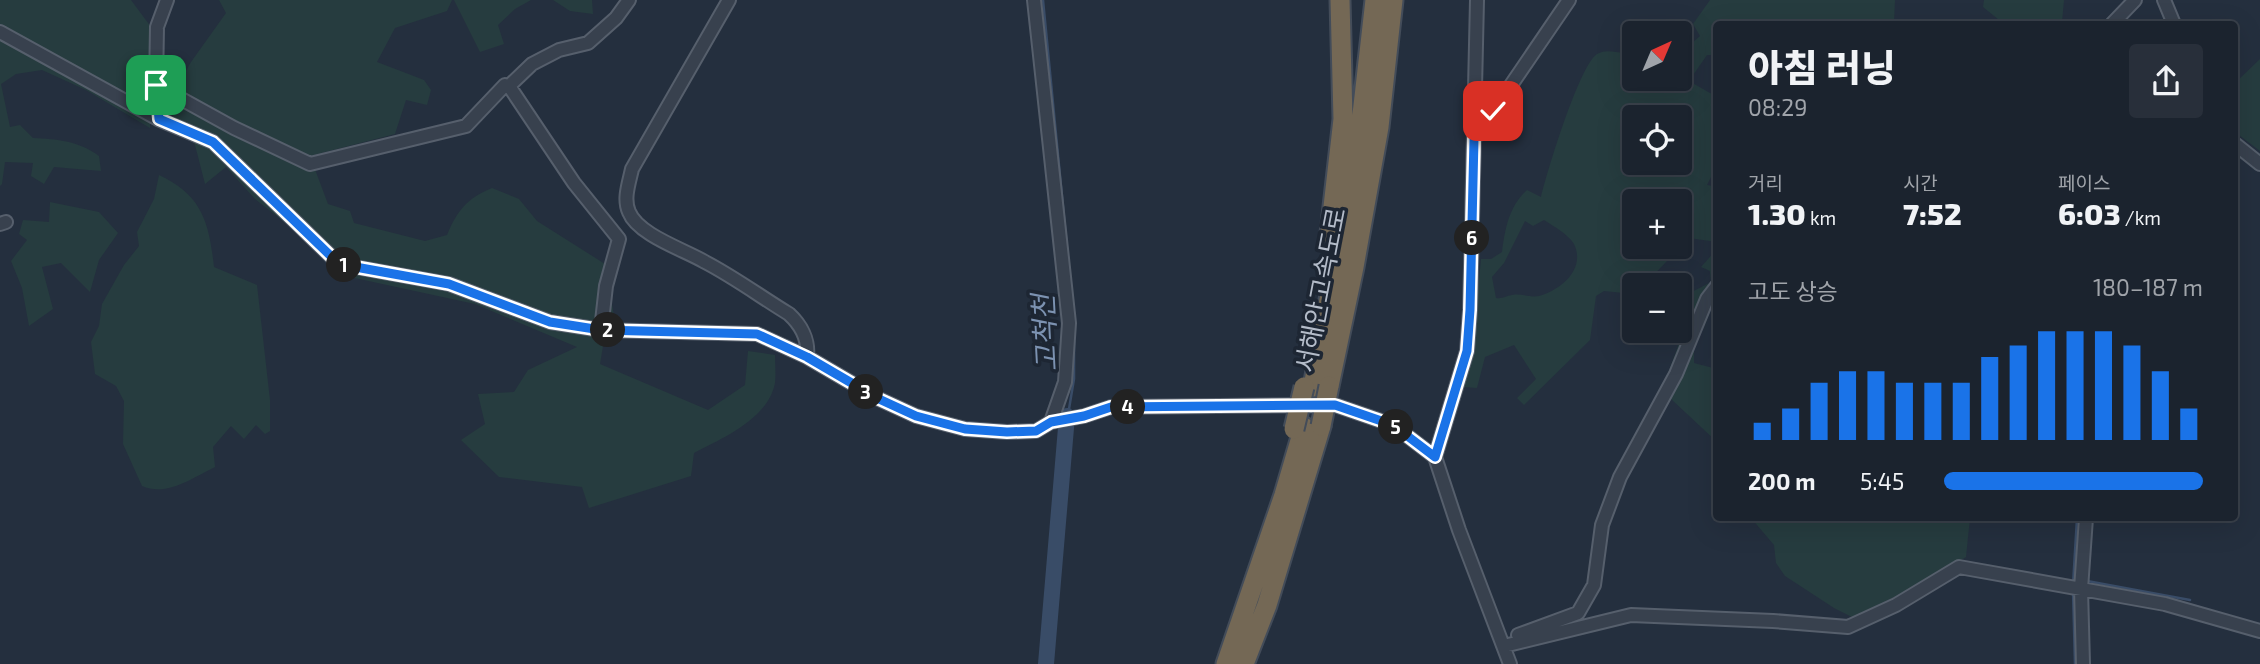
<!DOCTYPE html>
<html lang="ko">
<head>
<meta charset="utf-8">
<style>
	body { margin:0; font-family:"Exo 2","Noto Sans KR",sans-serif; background:#282f3a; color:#f1f3f6; height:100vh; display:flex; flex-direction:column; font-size:26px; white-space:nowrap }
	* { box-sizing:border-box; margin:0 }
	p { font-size:23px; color:#a0a4aa }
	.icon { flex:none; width:38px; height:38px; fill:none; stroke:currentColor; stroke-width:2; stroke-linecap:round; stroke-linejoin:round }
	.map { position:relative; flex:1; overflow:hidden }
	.details { position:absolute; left:1713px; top:21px; width:525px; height:500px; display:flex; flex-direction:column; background:#1b232e; border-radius:7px; box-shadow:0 7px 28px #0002,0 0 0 2px #39404a }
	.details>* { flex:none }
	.needle { width:46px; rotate:44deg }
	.fabs { position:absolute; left:1622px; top:21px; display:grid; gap:14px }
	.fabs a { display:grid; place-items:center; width:70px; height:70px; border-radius:7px; background:#1b232e; box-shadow:0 7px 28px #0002,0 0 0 2px #39404a; font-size:35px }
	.pin { position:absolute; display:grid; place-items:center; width:60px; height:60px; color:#fff; margin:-30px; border-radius:14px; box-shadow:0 4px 10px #0006 }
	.km { position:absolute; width:35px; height:35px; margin:-18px; border-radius:50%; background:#222; color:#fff; font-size:19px; line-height:35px; text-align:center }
	.round { display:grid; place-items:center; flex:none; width:74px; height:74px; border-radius:7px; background:#282f3a }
	.head { display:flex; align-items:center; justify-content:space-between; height:119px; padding:0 35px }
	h1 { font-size:38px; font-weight:800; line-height:52px }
	.figures { display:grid; grid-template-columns:repeat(3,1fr); gap:10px; height:119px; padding:7px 35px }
	.figures div { display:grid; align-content:center }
	.figures b { font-size:30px; font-weight:800 }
	.figures small { font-size:19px; font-weight:400 }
	.figures p { font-size:19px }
	.chart { height:196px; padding:14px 35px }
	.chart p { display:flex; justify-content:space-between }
	.chart svg { width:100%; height:126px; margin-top:7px; stroke:#1a73e8; stroke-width:6 }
	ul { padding:0 35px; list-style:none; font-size:23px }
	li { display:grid; grid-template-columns:112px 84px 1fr; align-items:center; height:52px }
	li i { height:18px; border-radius:9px; background:#1a73e8 }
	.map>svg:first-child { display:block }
	.green { fill:#263c3f; fill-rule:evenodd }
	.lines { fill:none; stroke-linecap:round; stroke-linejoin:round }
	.stream { stroke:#394c67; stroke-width:2.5 }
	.river { stroke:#394c67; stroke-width:16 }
	.minor-casing { stroke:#565f6c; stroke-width:16 }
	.highway-casing { stroke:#434c59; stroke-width:23 }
	.minor { stroke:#38414e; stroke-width:12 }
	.highway { stroke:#746855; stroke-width:19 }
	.highway-bridge-casing { stroke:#434c59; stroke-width:23; stroke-linecap:butt }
	.highway-bridge { stroke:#746855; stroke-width:19 }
	.route-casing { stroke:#fff; stroke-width:14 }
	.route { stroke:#1a73e8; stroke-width:9 }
	.labels { text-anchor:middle; stroke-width:7; stroke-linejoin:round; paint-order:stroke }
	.street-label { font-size:26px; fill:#b4bcc9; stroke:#1d2633 }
	.water-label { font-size:28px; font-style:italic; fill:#7c92b1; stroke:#1d2633 }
</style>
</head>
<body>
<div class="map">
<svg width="2260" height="664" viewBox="0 0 2260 664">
	<rect width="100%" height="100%" fill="#242f3e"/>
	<!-- green -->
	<path class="green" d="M 0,0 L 131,0 L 151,27 L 150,128 L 86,90 L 42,70 L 16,74 L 1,84 L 10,127 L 20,125 L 33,138 C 57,139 79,141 99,156 L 101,171 L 54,167 L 44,184 L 31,176 L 33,163 L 5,162 L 2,184 L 0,186 Z
		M 219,0 L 452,0 L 447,11 L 395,28 L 377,62 L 424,80 L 431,90 L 427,105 L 406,100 L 395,134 L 310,156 L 328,204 L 350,211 L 354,223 L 425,241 L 447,235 C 457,211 467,198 492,188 L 519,199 L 537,221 L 605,264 L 614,316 L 604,340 L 600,364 L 708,410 L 745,385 L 748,351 L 775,355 C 775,364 776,374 775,383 C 768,419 723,438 694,453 L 691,476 L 589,508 L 582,487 L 499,477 L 461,440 L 485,424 L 478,394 L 514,392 L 528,370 L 577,347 L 475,304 L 350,277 L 348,272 L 255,199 L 226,167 L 205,184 L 195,145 L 166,106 L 191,62 L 226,13 Z
		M 454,0 L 531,0 L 515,9 L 498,25 L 504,44 L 480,52 Z
		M 553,0 L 592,0 L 593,14 L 570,11 Z
		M 1710,0 L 1895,0 L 1894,22 L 1894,24 L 1825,24 L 1822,21 L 1816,24 L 1717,24 L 1717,55 L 1707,55 L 1689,81 L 1717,97 L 1717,165 L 1707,185 L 1717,187 L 1717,242 L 1689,238 L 1644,285 L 1634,285 L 1634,294 L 1604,291 L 1596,296 L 1590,340 L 1524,405 L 1517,398 L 1536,379 L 1514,345 L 1485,357 L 1477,388 L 1464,387 L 1471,360 L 1481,259 L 1491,259 L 1502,252 C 1505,229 1509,206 1527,190 L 1541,197 C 1547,172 1579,66 1597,54 C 1606,49 1614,52 1624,53 L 1632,72 L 1632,83 L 1640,79 L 1680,79 L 1680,51 L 1683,51 L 1700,36 L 1693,24 ZM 1634,117 L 1680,117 L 1680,163 L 1634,163 ZM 1634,201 L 1680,201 L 1680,247 L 1634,247 ZM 1544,220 C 1553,226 1568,234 1574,244 C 1586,269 1561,290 1539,296 C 1531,298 1521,293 1512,295 C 1505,296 1503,299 1496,298 L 1492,277 L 1504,263 L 1525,221 L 1533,226 Z
		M 1984,0 L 2064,0 L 2062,23 L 2061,24 L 2004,24 L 1983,7 Z
		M 2260,59 L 2260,151 L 2235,132 L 2235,83 Z
		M 159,175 C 202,195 209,222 214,267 L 257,285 L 270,400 L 270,431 L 265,434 L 256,425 L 244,439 L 231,426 L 213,447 L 215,467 C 192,478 167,497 142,486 L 123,444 L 124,401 L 116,386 L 95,374 L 91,342 L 99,326 L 102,304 L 124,265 L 139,246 L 137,232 L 154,199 Z
		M 50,202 L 99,212 L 118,233 L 99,260 L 90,292 L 61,263 L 42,267 L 53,309 L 29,326 L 22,288 L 11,261 L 27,240 L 19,234 L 23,220 L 49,222 Z
		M 1717,249 L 1717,272 L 1711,282 L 1708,305 L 1694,351 L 1694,363 L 1713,368 L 1711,359 L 1717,344 L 1717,442 L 1670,398 L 1661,393 L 1678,346 L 1686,295 L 1711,282 L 1710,271 L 1701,267 Z
		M 1751,518 L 1970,518 L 1966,557 L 1916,587 L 1852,617 L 1834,608 L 1785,576 L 1776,563 L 1774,545 Z"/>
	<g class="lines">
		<!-- stream -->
		<path class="stream" d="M 1043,0 L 1068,258
			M 1068,415 L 1074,379 L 1074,341
			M 2087,581 L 2190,600
			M 2073,585 L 2077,518
			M 2073,591 L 2075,664"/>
		<!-- river -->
		<path class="river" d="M 1046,664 L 1067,416"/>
		<!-- minor casing -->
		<g class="minor-casing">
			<path id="minor" d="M 729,0 L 632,169 C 629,183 623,199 629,212 C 638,235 685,250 705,262 C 734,277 761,297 789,314 C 801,325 809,340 807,357
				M 1034,0 L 1069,323 L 1065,382 L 1051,422
				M 1477,0 L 1470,310 L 1467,351 L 1435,457 L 1459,530 L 1510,664
				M 2164,0 L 2174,24
				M 2112,24 L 2135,0
				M 0,32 L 158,119 L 213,142 L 339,264 L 449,284 L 550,322 L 601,330 L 757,334 L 807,357 L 879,399 L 916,416 L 965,429 L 1007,432 L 1036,431 L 1051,422 L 1084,416 L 1111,407 L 1335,405 L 1393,425 L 1435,457
				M 156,85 L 234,128 L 310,164 L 466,126 L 505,85
				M 158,119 L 156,85 L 157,27 L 167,0
				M 1475,138 L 1569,0
				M 2235,144 L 2260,164
				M 0,224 L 6,222
				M 601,330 L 606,286 L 619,239 L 574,183 L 509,86 L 532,64 L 559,50 L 588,43 L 616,18 L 629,0
				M 1518,635 L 1578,613 L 1594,585 L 1602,525 L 1620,477 L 1676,374 L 1707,299 L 1717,286
				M 1504,646 L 1631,615 L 1773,621 L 1848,627 L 1896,605 L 1959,567 L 2165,604 L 2260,631
				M 2083,664 L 2081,589 L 2086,518"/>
		</g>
		<!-- highway casing -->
		<g class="highway-casing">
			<path id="highway" d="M 1330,233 L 1343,119 L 1340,0
				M 1329,386 L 1354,267 L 1379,127 L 1393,0
				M 1313,387 L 1360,132 L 1375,0
				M 1226,664 L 1284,495 L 1304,427
				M 1244,664 L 1267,605 L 1321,426"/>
		</g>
		<!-- minor -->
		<use href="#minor" class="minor"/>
		<!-- highway -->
		<use href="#highway" class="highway"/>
		<!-- highway-bridge casing -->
		<g class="highway-bridge-casing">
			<path id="highway-bridge" d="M 1321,426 L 1329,386
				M 1294,429 L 1304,387"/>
		</g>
		<!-- highway-bridge -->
		<use href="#highway-bridge" class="highway-bridge"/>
	</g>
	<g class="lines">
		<!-- route casing -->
		<g class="route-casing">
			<path id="route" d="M 156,85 L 159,119 L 213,142 L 339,264 L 449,284 L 550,322 L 601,330 L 757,334 L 807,357 L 879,399 L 916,416 L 965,429 L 1007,432 L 1036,431 L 1051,422 L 1084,416 L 1111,407 L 1335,405 L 1393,425 L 1435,457 L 1467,351 L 1470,310 L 1474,139 L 1493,111"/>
		</g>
		<!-- route -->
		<use href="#route" class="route"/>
	</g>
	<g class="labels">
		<!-- street labels -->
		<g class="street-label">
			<text transform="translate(1321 290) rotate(-79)" y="9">서해안고속도로</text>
		</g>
		<!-- water labels -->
		<g class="water-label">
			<text transform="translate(1045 333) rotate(-93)" y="10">고척천</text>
		</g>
	</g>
</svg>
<div class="fabs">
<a><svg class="needle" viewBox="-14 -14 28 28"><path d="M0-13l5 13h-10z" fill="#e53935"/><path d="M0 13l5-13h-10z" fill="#a0a4aa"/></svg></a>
<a><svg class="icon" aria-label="locate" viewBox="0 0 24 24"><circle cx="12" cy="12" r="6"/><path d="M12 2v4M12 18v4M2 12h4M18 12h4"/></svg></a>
<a>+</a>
<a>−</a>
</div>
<div class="pin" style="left:156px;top:85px;background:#1e9e55"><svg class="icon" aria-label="arrive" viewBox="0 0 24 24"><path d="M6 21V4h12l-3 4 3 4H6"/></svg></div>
<div class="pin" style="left:1493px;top:111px;background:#d93025"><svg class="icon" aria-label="check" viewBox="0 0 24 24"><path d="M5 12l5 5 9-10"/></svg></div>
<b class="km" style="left:344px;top:265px">1</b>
<b class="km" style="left:608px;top:330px">2</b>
<b class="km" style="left:866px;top:392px">3</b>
<b class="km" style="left:1128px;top:407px">4</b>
<b class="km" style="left:1396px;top:427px">5</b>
<b class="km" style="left:1472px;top:238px">6</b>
<section class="details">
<div class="head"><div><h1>아침 러닝</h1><p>08:29</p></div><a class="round"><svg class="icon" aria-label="share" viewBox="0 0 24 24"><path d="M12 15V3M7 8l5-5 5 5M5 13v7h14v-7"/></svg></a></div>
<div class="figures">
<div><p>거리</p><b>1.30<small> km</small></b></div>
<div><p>시간</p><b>7:52</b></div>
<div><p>페이스</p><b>6:03<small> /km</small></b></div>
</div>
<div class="chart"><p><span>고도 상승</span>180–187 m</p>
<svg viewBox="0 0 160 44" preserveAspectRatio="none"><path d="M5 44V38M15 44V33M25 44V24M35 44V20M45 44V20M55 44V24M65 44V24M75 44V24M85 44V15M95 44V11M105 44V6M115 44V6M125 44V6M135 44V11M145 44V20M155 44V33"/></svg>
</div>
<ul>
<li><b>200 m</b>5:45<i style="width:100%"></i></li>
</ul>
</section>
</div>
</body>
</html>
